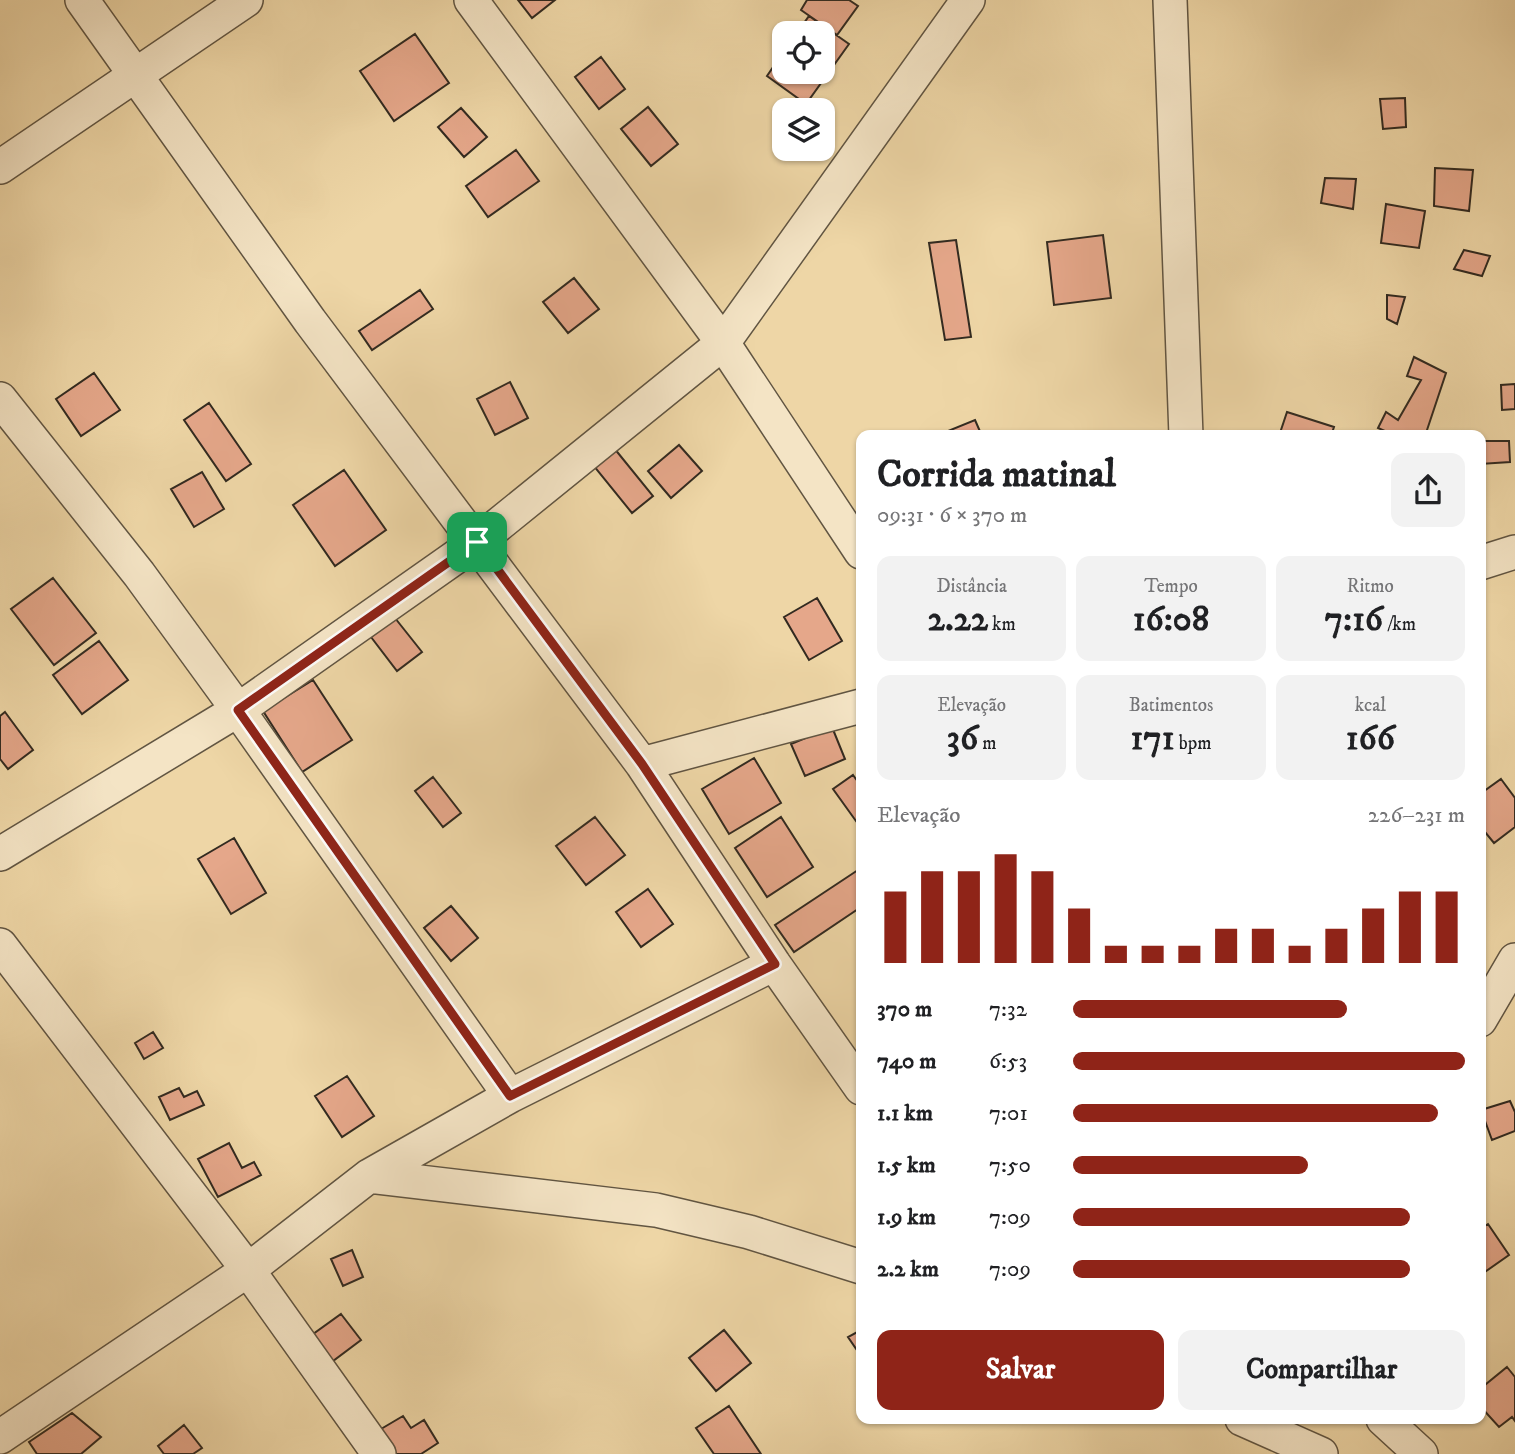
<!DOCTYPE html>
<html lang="pt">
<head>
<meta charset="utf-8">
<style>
	body { margin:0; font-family:"IM FELL DW Pica",serif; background:#f2f2f2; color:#202124; height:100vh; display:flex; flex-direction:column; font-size:26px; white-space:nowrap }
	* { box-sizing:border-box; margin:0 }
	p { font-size:23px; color:#757577 }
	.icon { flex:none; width:38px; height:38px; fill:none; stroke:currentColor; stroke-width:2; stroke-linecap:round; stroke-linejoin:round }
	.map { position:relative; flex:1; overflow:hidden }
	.drawer { position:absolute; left:856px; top:430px; width:630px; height:994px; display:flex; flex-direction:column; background:#fff; border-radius:14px; box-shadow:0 2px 5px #0004 }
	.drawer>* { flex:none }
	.tools { position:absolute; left:772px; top:21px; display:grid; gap:14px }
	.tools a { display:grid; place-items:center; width:63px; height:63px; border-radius:14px; background:#fff; box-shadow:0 2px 5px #0004; font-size:35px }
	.pin { position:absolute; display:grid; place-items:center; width:60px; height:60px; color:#fff; margin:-30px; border-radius:14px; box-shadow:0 4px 10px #0006 }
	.round { display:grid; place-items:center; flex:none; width:74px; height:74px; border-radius:14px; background:#f2f2f2 }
	.summary { display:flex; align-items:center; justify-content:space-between; height:119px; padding:0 21px }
	h1 { font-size:38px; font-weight:700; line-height:52px }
	.metrics { display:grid; grid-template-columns:repeat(3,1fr); gap:10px; height:119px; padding:7px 21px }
	.metrics div { display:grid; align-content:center; border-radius:14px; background:#f2f2f2; text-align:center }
	.metrics b { font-size:35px; font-weight:700 }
	.metrics small { font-size:19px; font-weight:400 }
	.metrics p { font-size:19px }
	.chart { height:196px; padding:14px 21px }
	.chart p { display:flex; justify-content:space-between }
	.chart svg { width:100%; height:126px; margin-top:7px; stroke:#8f2418; stroke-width:6 }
	.action { display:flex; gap:14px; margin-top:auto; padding:14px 21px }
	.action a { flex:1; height:80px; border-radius:14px; background:#8f2418; color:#fff; font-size:28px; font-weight:700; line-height:80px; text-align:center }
	.action a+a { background:#f2f2f2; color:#202124 }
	ul { padding:0 21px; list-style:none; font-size:23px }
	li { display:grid; grid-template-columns:112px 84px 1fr; align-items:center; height:52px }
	li i { height:18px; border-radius:9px; background:#8f2418 }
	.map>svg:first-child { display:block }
	.building { fill:#e5a78a; stroke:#322a20; stroke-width:2 }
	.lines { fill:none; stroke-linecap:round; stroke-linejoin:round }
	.minor-casing { stroke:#615542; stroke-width:36 }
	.minor { stroke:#f4e4c5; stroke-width:33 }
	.route-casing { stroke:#fff; stroke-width:14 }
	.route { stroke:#8f2418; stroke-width:9 }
</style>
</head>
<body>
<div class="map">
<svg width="1515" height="1454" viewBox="0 0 1515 1454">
	<rect width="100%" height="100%" fill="#eed6a6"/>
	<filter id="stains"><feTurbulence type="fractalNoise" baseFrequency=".00286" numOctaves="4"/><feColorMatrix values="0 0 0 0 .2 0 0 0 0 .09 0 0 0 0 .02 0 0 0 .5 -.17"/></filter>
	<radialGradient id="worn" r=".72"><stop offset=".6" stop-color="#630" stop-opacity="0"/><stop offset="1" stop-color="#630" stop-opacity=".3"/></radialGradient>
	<!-- building -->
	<path class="building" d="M 518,0 L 555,0 L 532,18 Z
		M 807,0 L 849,0 L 858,6 L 837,35 L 801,10 Z
		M 809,16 L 849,44 L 806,104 L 767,76 L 784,51 L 784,72 L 822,72 L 822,33 L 797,33 Z
		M 415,34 L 449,83 L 394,121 L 360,71 Z
		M 601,57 L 625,89 L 599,109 L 575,77 Z
		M 1405,98 L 1406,127 L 1383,129 L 1380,99 Z
		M 648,107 L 678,144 L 651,166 L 621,129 Z
		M 461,108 L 487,137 L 464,157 L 438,127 Z
		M 516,150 L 539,181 L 488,217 L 466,186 Z
		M 1435,168 L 1473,170 L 1469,211 L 1434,206 Z
		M 1325,178 L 1356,179 L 1353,209 L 1321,203 Z
		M 1386,204 L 1425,211 L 1419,248 L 1381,243 Z
		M 1103,235 L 1111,298 L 1054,305 L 1047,242 Z
		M 956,240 L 971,337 L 945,340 L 929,243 Z
		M 1464,250 L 1490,256 L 1482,276 L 1454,269 Z
		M 574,278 L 599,309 L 568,333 L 543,302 Z
		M 420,290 L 433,309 L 372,350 L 359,331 Z
		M 1387,295 L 1405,297 L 1397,324 L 1387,319 Z
		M 1414,357 L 1446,373 L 1425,436 L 1396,436 L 1378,428 L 1386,412 L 1398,420 L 1421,380 L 1407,376 Z
		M 94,373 L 120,410 L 81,436 L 56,399 Z
		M 510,382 L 528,418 L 495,435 L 477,399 Z
		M 1515,384 L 1515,409 L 1502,410 L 1501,385 Z
		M 209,403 L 251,464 L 226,481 L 184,420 Z
		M 1287,412 L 1334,427 L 1331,436 L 1279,436 Z
		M 975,420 L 982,436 L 944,436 L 943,433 Z
		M 1480,441 L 1509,441 L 1510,462 L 1480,464 Z
		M 679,445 L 702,471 L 671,498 L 648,471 Z
		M 614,448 L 653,496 L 632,513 L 593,465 Z
		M 344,470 L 386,530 L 335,566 L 293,505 Z
		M 202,472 L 224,509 L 194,527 L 171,489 Z
		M 53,578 L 96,633 L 54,665 L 11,609 Z
		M 817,598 L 842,641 L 809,660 L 784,617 Z
		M 395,618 L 422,652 L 397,671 L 371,637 Z
		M 99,641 L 128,680 L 82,714 L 53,675 Z
		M 313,680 L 352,740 L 302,772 L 263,711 Z
		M 5,712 L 33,750 L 8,769 L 0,759 L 0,716 Z
		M 832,727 L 845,759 L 805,776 L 791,744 Z
		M 754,758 L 781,803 L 729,834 L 702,789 Z
		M 853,775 L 861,786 L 861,828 L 833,789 Z
		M 433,777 L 461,813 L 443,827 L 415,791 Z
		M 1501,779 L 1515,798 L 1515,827 L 1494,843 L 1480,826 L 1480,794 Z
		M 595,817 L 625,855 L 586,885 L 556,846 Z
		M 781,817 L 813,867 L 767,897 L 735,848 Z
		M 234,838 L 266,893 L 231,914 L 198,859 Z
		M 861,868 L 861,907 L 794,952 L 775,925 Z
		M 648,889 L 673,924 L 641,947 L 616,912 Z
		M 451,906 L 478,938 L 451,961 L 424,928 Z
		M 153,1032 L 163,1048 L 144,1059 L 135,1043 Z
		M 347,1076 L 374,1116 L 342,1137 L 315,1096 Z
		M 179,1088 L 184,1097 L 197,1091 L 204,1105 L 170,1120 L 159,1097 Z
		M 1510,1101 L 1515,1112 L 1515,1131 L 1492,1140 L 1481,1110 Z
		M 229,1143 L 242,1168 L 254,1162 L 261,1175 L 218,1197 L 198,1159 Z
		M 1488,1224 L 1509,1255 L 1482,1274 L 1480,1229 Z
		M 352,1250 L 363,1277 L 343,1286 L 331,1259 Z
		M 341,1314 L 361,1340 L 329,1364 L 309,1337 Z
		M 724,1330 L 751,1363 L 716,1391 L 689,1358 Z
		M 861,1330 L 861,1356 L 848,1337 Z
		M 1507,1367 L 1515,1377 L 1515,1421 L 1512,1417 L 1499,1427 L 1480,1406 L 1480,1389 Z
		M 729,1406 L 761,1454 L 714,1454 L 696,1428 Z
		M 72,1413 L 101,1437 L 81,1454 L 37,1454 L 29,1442 Z
		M 403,1416 L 411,1428 L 424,1420 L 438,1443 L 421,1454 L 396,1454 L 381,1429 Z
		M 184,1425 L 202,1448 L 193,1454 L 164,1454 L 158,1446 Z"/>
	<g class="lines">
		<!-- minor casing -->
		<g class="minor-casing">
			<path id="minor" d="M 82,0 L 310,321 L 642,764 L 774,964 L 861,1088
				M 471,0 L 723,343 L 861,552
				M 1170,0 L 1186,436
				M 0,167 L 246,0
				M 0,399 L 139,574 L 238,710 L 510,1096
				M 1480,563 L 1515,552
				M 642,764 L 861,706
				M 0,854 L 238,710 L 477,542 L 723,343 L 968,0
				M 0,945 L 248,1270 L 379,1454
				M 1480,1020 L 1515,960
				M 369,1176 L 656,1210 L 749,1232 L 861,1267
				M 1242,1419 L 1321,1454
				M 1383,1419 L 1421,1454
				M 0,1437 L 248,1270 L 369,1176 L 510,1096 L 774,964"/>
		</g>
		<!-- minor -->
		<use href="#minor" class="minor"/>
	</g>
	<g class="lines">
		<!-- route casing -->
		<g class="route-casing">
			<path id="route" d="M 477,542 L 642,764 L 775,964 L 510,1096 L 238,710 Z"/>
		</g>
		<!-- route -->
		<use href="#route" class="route"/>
	</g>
	<rect width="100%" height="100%" filter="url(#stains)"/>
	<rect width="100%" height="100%" fill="url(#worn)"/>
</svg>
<div class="tools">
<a><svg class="icon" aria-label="locate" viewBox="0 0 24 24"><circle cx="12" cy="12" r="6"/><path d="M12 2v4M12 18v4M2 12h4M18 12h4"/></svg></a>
<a><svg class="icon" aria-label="layers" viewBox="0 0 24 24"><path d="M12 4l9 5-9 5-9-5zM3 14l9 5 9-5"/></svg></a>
</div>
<div class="pin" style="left:477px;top:542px;background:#1e9e55"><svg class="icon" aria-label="arrive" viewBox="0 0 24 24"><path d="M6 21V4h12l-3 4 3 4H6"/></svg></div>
<section class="drawer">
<div class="summary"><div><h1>Corrida matinal</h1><p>09:31 · 6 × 370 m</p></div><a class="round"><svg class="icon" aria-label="share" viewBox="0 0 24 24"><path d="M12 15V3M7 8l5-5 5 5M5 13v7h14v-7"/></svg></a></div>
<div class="metrics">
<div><p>Distância</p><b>2.22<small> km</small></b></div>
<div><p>Tempo</p><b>16:08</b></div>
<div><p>Ritmo</p><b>7:16<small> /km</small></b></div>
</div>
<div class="metrics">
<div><p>Elevação</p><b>36<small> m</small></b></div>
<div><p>Batimentos</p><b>171<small> bpm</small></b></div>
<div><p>kcal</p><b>166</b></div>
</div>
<div class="chart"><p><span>Elevação</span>226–231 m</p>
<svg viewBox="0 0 160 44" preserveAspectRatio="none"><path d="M5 44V19M15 44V12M25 44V12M35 44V6M45 44V12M55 44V25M65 44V38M75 44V38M85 44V38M95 44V32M105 44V32M115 44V38M125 44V32M135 44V25M145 44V19M155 44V19"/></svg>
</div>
<ul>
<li><b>370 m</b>7:32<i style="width:70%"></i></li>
<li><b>740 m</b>6:53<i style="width:100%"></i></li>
<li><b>1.1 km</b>7:01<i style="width:93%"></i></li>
<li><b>1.5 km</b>7:50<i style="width:60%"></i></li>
<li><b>1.9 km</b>7:09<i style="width:86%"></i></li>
<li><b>2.2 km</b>7:09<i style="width:86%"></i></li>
</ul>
<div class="action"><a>Salvar</a><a>Compartilhar</a></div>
</section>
</div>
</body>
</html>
